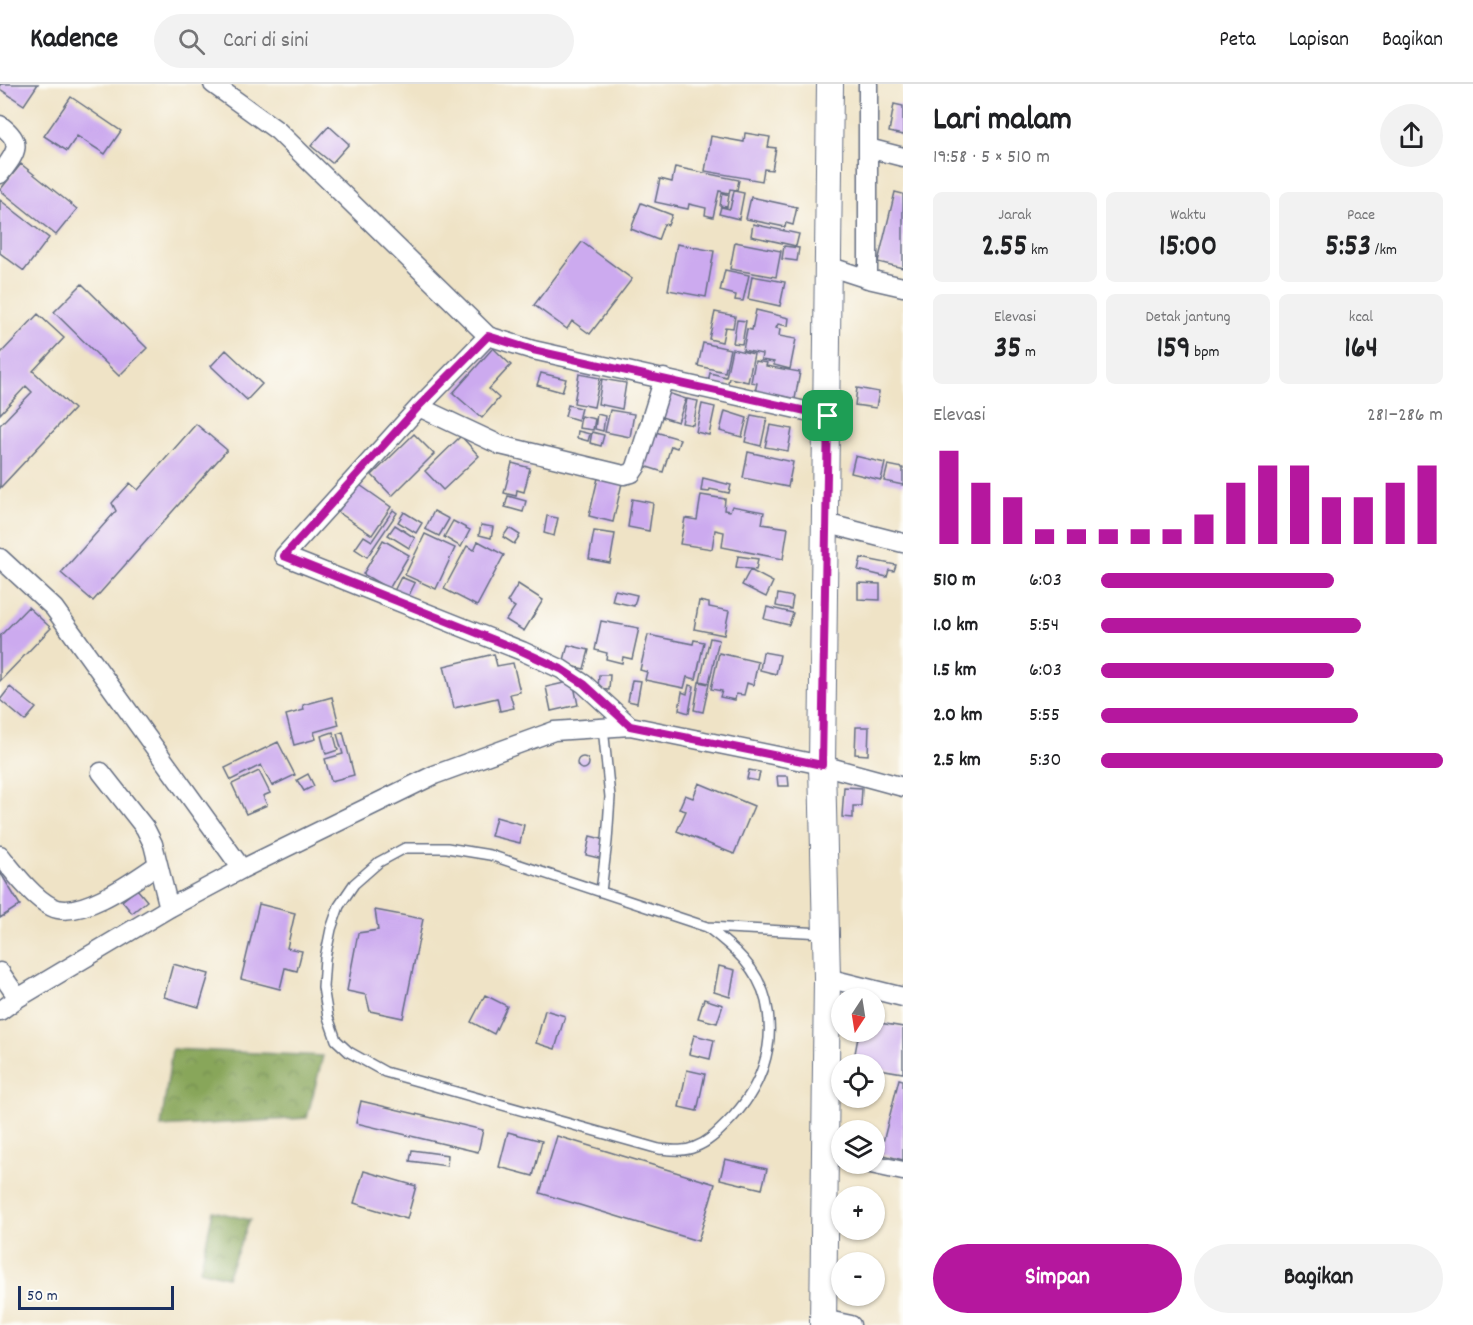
<!DOCTYPE html>
<html lang="id">
<head>
<meta charset="utf-8">
<style>
	body { margin:0; font-family:Dekko,sans-serif; background:#f2f2f2; color:#202124; height:100vh; display:flex; flex-direction:column; font-size:22px; white-space:nowrap }
	* { box-sizing:border-box; margin:0 }
	p { font-size:20px; color:#757577 }
	.icon { flex:none; width:33px; height:33px; fill:none; stroke:currentColor; stroke-width:2; stroke-linecap:round; stroke-linejoin:round }
	.map { position:relative; flex:1; overflow:hidden }
	.panel { display:flex; flex-direction:column; background:#fff; width:570px }
	.panel>* { flex:none }
	.needle { width:39px; rotate:192deg }
	.controls { position:absolute; left:831px; top:904px; display:grid; gap:12px }
	.controls a { display:grid; place-items:center; width:54px; height:54px; border-radius:50%; background:#fff; box-shadow:0 2px 4px #0004; font-size:30px }
	.scale { position:absolute; left:18px; bottom:15px; width:156px; box-sizing:border-box; padding-left:6px; border:3px solid #1b2f5e; border-top:0; font-size:16px; line-height:21px; white-space:nowrap; color:#1b2f5e; -webkit-text-stroke:4px #fdfcf7; paint-order:stroke }
	.pin { position:absolute; display:grid; place-items:center; width:51px; height:51px; color:#fff; margin:-26px; border-radius:12px; box-shadow:0 3px 9px #0006 }
	.round { display:grid; place-items:center; flex:none; width:63px; height:63px; border-radius:32px; background:#f2f2f2 }
	.head { display:flex; align-items:center; justify-content:space-between; height:102px; padding:0 30px }
	h1 { font-size:33px; font-weight:700; line-height:45px }
	.metrics { display:grid; grid-template-columns:repeat(3,1fr); gap:9px; height:102px; padding:6px 30px }
	.metrics div { display:grid; align-content:center; border-radius:9px; background:#f2f2f2; text-align:center }
	.metrics b { font-size:30px; font-weight:700 }
	.metrics small { font-size:16px; font-weight:400 }
	.metrics p { font-size:16px }
	.chart { height:168px; padding:12px 30px }
	.chart p { display:flex; justify-content:space-between }
	.chart svg { width:100%; height:108px; margin-top:6px; stroke:#b5179e; stroke-width:6 }
	.button { display:flex; gap:12px; margin-top:auto; padding:12px 30px }
	.button a { flex:1; height:69px; border-radius:36px; background:#b5179e; color:#fff; font-size:24px; font-weight:700; line-height:69px; text-align:center }
	.button a+a { background:#f2f2f2; color:#202124 }
	ul { padding:0 30px; list-style:none; font-size:20px }
	li { display:grid; grid-template-columns:96px 72px 1fr; align-items:center; height:45px }
	li i { height:15px; border-radius:8px; background:#b5179e }
	header { display:flex; align-items:center; gap:36px; box-sizing:border-box; height:84px; padding:0 30px; background:#fff; border-bottom:2px solid #e0e0e0 }
	header strong { font-size:28px }
	nav { display:flex; gap:33px; margin-inline-start:auto; font-size:21px }
	.search { width:420px; height:54px; background:#f2f2f2; display:flex; align-items:center; gap:15px; box-sizing:border-box; padding:0 21px; border-radius:33px; color:#757577; font-size:22px }
	main { display:flex; flex:1; min-height:0 }
	.map>svg:first-child { display:block }
	.forest { fill:url(#forest-crowns); stroke:#526a5c; stroke-width:1.5 }
	.building { fill:#ccaaef }
	.lines { fill:none; stroke-linecap:round; stroke-linejoin:round }
	.lane-casing { stroke:#656e82; stroke-width:12 }
	.street-casing { stroke:#656e82; stroke-width:21 }
	.secondary-casing { stroke:#656e82; stroke-width:28 }
	.lane { stroke:#fff; stroke-width:9 }
	.street { stroke:#fff; stroke-width:18 }
	.secondary { stroke:#fff; stroke-width:26 }
	.route-casing { stroke:#fff; stroke-width:12 }
	.route { stroke:#b5179e; stroke-width:8 }
</style>
</head>
<body>
<header>
<strong>Kadence</strong>
<div class="search"><svg class="icon" aria-label="search" viewBox="0 0 24 24"><circle cx="10" cy="10" r="6"/><path d="M15 15l6 6"/></svg>Cari di sini</div>
<nav><a>Peta</a><a>Lapisan</a><a>Bagikan</a></nav>
</header>
<main>
<div class="map">
<svg width="903" height="1241" viewBox="0 0 903 1241">
	<defs>
		<pattern id="forest-crowns" width="20" height="18" patternUnits="userSpaceOnUse" patternTransform="scale(1.5)"><rect width="20" height="18" fill="#88a65a"/><path d="M2 6a3 3 0 1 1 6 0M12 15a3 3 0 1 1 6 0" fill="none" stroke="#6e884e"/></pattern>
	</defs>
	<rect width="100%" height="100%" fill="#fdfcf7"/>
	<filter id="ink" filterUnits="userSpaceOnUse"><feTurbulence type="fractalNoise" baseFrequency=".0167" numOctaves="2"/><feDisplacementMap in="SourceGraphic" scale="12" xChannelSelector="R" yChannelSelector="G"/><feConvolveMatrix kernelMatrix="1 2 1 2 8 2 1 2 1" color-interpolation-filters="sRGB"/></filter>
	<filter id="wash" filterUnits="userSpaceOnUse"><feTurbulence type="fractalNoise" baseFrequency=".008" numOctaves="4" result="noise"/><feDisplacementMap in="SourceGraphic" scale="24" xChannelSelector="R" yChannelSelector="G"/><feGaussianBlur stdDeviation="1.35" result="paint"/><feColorMatrix in="noise" values="0 0 0 0 0 0 0 0 0 0 0 0 0 0 0 0 0 1.4 0 .05"/><feComposite in="paint" operator="in"/></filter>
	<g filter="url(#wash)">
		<rect width="100%" height="100%" fill="#efe3c6"/>
		<!-- forest -->
		<path class="forest" d="M 172,965 L 323,972 L 307,1034 L 161,1043 Z
			M 213,1127 L 250,1136 L 227,1193 L 200,1186 Z"/>
		<g id="blocks">
			<!-- building -->
			<path class="building" d="M 0,0 L 38,0 L 24,21 L 0,5 Z
				M 71,13 L 121,47 L 105,70 L 77,52 L 67,67 L 44,52 Z
				M 894,20 L 903,22 L 903,51 L 889,48 Z
				M 329,42 L 349,60 L 332,79 L 311,62 Z
				M 745,49 L 770,53 L 768,63 L 776,64 L 772,86 L 764,85 L 762,97 L 705,87 L 711,52 L 744,58 Z
				M 21,80 L 77,125 L 56,151 L 0,106 Z
				M 675,83 L 739,96 L 737,106 L 730,105 L 729,109 L 719,107 L 713,133 L 705,131 L 706,124 L 689,120 L 688,125 L 655,118 L 660,95 L 672,98 Z
				M 734,107 L 744,109 L 739,135 L 719,130 L 721,123 L 730,125 Z
				M 895,108 L 903,110 L 903,184 L 878,178 Z
				M 722,109 L 729,111 L 727,123 L 720,122 Z
				M 751,113 L 797,123 L 793,141 L 786,139 L 785,143 L 746,135 Z
				M 0,116 L 49,154 L 24,187 L 0,169 Z
				M 641,119 L 672,131 L 668,141 L 664,140 L 658,156 L 631,145 Z
				M 753,140 L 799,150 L 796,162 L 751,152 Z
				M 582,158 L 632,195 L 590,250 L 572,237 L 567,245 L 534,221 Z
				M 735,158 L 781,167 L 776,193 L 730,185 Z
				M 677,160 L 714,167 L 706,213 L 668,206 Z
				M 784,162 L 799,164 L 797,177 L 782,175 Z
				M 725,186 L 749,191 L 743,217 L 735,216 L 736,211 L 720,207 Z
				M 752,192 L 785,198 L 780,222 L 748,215 Z
				M 82,200 L 147,264 L 119,292 L 54,228 Z
				M 756,226 L 789,234 L 788,242 L 778,240 L 776,244 L 780,245 L 779,252 L 796,255 L 790,285 L 774,281 L 774,278 L 761,276 L 762,270 L 743,266 L 747,245 L 752,246 Z
				M 715,228 L 735,232 L 733,244 L 725,243 L 722,258 L 709,255 Z
				M 38,230 L 64,254 L 33,287 L 74,325 L 0,404 L 0,341 L 32,308 L 26,302 L 0,330 L 0,270 Z
				M 737,236 L 746,237 L 742,260 L 733,259 Z
				M 703,259 L 730,265 L 725,288 L 698,282 Z
				M 493,264 L 511,281 L 489,305 L 499,314 L 482,334 L 453,309 Z
				M 732,265 L 754,270 L 748,298 L 729,294 L 727,303 L 708,298 L 710,289 L 726,293 Z
				M 226,266 L 262,300 L 247,316 L 211,282 Z
				M 755,277 L 767,279 L 766,282 L 800,288 L 795,315 L 755,308 L 757,299 L 751,298 Z
				M 541,289 L 566,295 L 562,308 L 537,301 Z
				M 579,290 L 600,294 L 594,323 L 574,319 Z
				M 602,295 L 626,299 L 622,325 L 598,320 Z
				M 857,304 L 879,308 L 876,324 L 855,321 Z
				M 665,308 L 686,315 L 678,338 L 658,332 Z
				M 687,315 L 698,317 L 693,341 L 682,339 Z
				M 702,320 L 715,323 L 709,351 L 696,348 Z
				M 568,321 L 581,324 L 578,336 L 565,332 Z
				M 610,326 L 634,330 L 630,353 L 605,348 Z
				M 725,327 L 747,334 L 742,353 L 720,347 Z
				M 597,330 L 605,332 L 603,347 L 595,345 Z
				M 751,331 L 767,334 L 761,362 L 745,358 Z
				M 581,332 L 595,335 L 593,346 L 579,344 Z
				M 196,340 L 227,366 L 93,517 L 61,489 L 116,427 L 112,419 L 130,399 L 138,406 Z
				M 770,341 L 792,345 L 788,367 L 765,363 Z
				M 578,347 L 590,350 L 588,357 L 577,354 Z
				M 652,347 L 680,355 L 677,364 L 671,362 L 663,388 L 641,381 Z
				M 592,348 L 604,351 L 601,362 L 590,359 Z
				M 414,350 L 434,370 L 392,412 L 372,391 Z
				M 461,352 L 479,372 L 443,406 L 425,387 Z
				M 748,368 L 793,378 L 788,403 L 743,394 Z
				M 855,372 L 885,379 L 881,396 L 851,389 Z
				M 512,379 L 530,384 L 524,408 L 517,406 L 516,412 L 504,409 Z
				M 888,381 L 903,384 L 903,401 L 884,397 Z
				M 598,394 L 622,399 L 613,438 L 589,432 Z
				M 703,394 L 731,401 L 729,409 L 710,405 L 709,408 L 701,407 Z
				M 357,399 L 391,423 L 372,451 L 338,428 Z
				M 701,411 L 725,415 L 724,426 L 730,427 L 732,422 L 764,428 L 762,440 L 788,444 L 783,475 L 722,463 L 724,448 L 715,446 L 712,465 L 680,460 L 685,434 L 697,436 Z
				M 508,412 L 526,417 L 523,428 L 505,423 Z
				M 632,415 L 653,419 L 649,447 L 628,443 Z
				M 393,426 L 397,429 L 367,473 L 355,465 L 364,452 L 372,457 Z
				M 434,427 L 449,435 L 439,452 L 425,445 Z
				M 404,428 L 422,439 L 416,449 L 398,438 Z
				M 547,432 L 558,434 L 554,452 L 544,449 Z
				M 453,437 L 470,446 L 461,463 L 444,453 Z
				M 395,441 L 415,454 L 409,464 L 388,451 Z
				M 481,441 L 493,443 L 491,454 L 479,451 Z
				M 509,444 L 520,451 L 514,460 L 503,453 Z
				M 594,447 L 615,450 L 610,479 L 589,475 Z
				M 425,450 L 455,464 L 436,505 L 405,491 Z
				M 383,456 L 409,471 L 389,505 L 363,490 Z
				M 478,457 L 504,471 L 477,522 L 444,505 L 467,462 L 474,466 Z
				M 738,472 L 758,475 L 756,486 L 736,483 Z
				M 861,474 L 896,481 L 894,487 L 889,486 L 887,493 L 858,486 Z
				M 750,486 L 773,498 L 766,513 L 742,501 Z
				M 401,493 L 415,499 L 408,513 L 394,507 Z
				M 858,499 L 880,500 L 880,516 L 858,515 Z
				M 518,500 L 543,516 L 524,547 L 506,536 L 515,523 L 507,518 Z
				M 615,506 L 637,511 L 634,522 L 612,517 Z
				M 778,510 L 793,513 L 791,525 L 776,522 Z
				M 699,517 L 709,519 L 709,523 L 729,527 L 724,551 L 694,545 Z
				M 28,523 L 51,544 L 0,597 L 0,552 Z
				M 767,523 L 793,529 L 789,541 L 764,535 Z
				M 601,537 L 639,544 L 632,575 L 623,573 L 622,579 L 606,575 L 607,569 L 595,566 Z
				M 648,551 L 693,560 L 694,556 L 704,558 L 696,595 L 687,593 L 684,604 L 645,596 L 647,588 L 640,586 Z
				M 710,554 L 719,556 L 709,599 L 700,597 Z
				M 568,561 L 589,566 L 584,585 L 563,580 Z
				M 763,568 L 780,571 L 776,590 L 760,586 Z
				M 719,569 L 758,578 L 753,601 L 747,599 L 744,611 L 736,610 L 735,616 L 720,613 L 722,607 L 711,605 Z
				M 494,570 L 497,582 L 513,579 L 520,608 L 510,610 L 514,624 L 500,627 L 497,614 L 454,624 L 444,582 Z
				M 599,591 L 610,591 L 609,606 L 598,605 Z
				M 632,596 L 641,597 L 637,619 L 628,617 Z
				M 573,597 L 578,621 L 551,627 L 546,603 Z
				M 699,598 L 709,600 L 703,628 L 694,626 Z
				M 689,601 L 694,602 L 689,629 L 679,626 L 682,608 L 687,610 Z
				M 10,603 L 36,624 L 25,637 L 0,616 Z
				M 332,613 L 339,641 L 314,648 L 316,655 L 294,661 L 286,631 L 304,626 L 303,621 Z
				M 856,643 L 869,643 L 868,671 L 855,670 Z
				M 333,648 L 338,666 L 326,670 L 321,652 Z
				M 343,648 L 354,691 L 331,697 L 325,675 L 343,670 L 337,650 Z
				M 278,658 L 295,691 L 272,702 L 261,681 L 231,696 L 225,684 Z
				M577 679a6 6 0 1 1 12 0a6 6 0 1 1-12 0Z
				M 749,686 L 760,688 L 758,697 L 747,695 Z
				M 259,687 L 270,709 L 263,712 L 267,721 L 246,730 L 232,700 Z
				M 308,690 L 314,702 L 304,707 L 297,696 Z
				M 777,692 L 788,692 L 789,702 L 778,702 Z
				M 699,699 L 754,722 L 734,770 L 677,747 L 686,727 L 679,725 L 685,711 L 693,714 Z
				M 844,703 L 862,704 L 861,722 L 853,722 L 853,734 L 842,733 Z
				M 496,733 L 524,741 L 520,759 L 491,752 Z
				M 590,752 L 606,756 L 603,775 L 586,771 Z
				M 0,788 L 20,821 L 0,834 Z
				M 137,805 L 147,817 L 132,829 L 122,817 Z
				M 259,820 L 295,829 L 287,864 L 302,867 L 297,887 L 285,884 L 280,905 L 241,895 Z
				M 375,826 L 423,835 L 403,934 L 370,927 L 366,911 L 347,907 L 358,849 L 378,846 Z
				M 173,880 L 209,890 L 199,923 L 164,913 Z
				M 719,882 L 735,886 L 730,913 L 714,908 Z
				M 485,911 L 507,922 L 494,950 L 471,938 Z
				M 704,915 L 723,921 L 717,939 L 698,934 Z
				M 545,926 L 565,932 L 555,965 L 536,959 Z
				M 874,938 L 903,943 L 903,989 L 874,984 L 874,981 L 853,980 L 859,948 L 874,948 Z
				M 694,951 L 714,956 L 710,975 L 689,970 Z
				M 687,986 L 705,990 L 697,1027 L 679,1023 Z
				M 899,995 L 903,996 L 903,1076 L 880,1070 Z
				M 361,1017 L 483,1046 L 478,1068 L 356,1039 Z
				M 508,1048 L 542,1057 L 533,1092 L 499,1083 Z
				M 557,1052 L 715,1100 L 698,1157 L 540,1109 Z
				M 412,1066 L 448,1071 L 447,1082 L 410,1077 Z
				M 725,1075 L 767,1085 L 762,1105 L 720,1095 Z
				M 364,1087 L 416,1102 L 407,1135 L 354,1119 Z"/>
		</g>
	</g>
	<g filter="url(#ink)">
		<use href="#blocks" fill-opacity="0" stroke="#656e82" stroke-width="1.5"/>
		<g class="lines">
			<!-- lane casing -->
			<g class="lane-casing">
				<path id="lane" d="M 601,808 L 607,757 L 610,713 L 603,643
					M 707,843 C 733,863 758,884 766,917 C 777,963 760,1006 728,1038 C 718,1048 709,1058 695,1063 C 684,1068 671,1066 659,1065 L 385,988 L 349,968 L 336,956 L 328,933 L 323,903 L 325,874 L 331,845 L 339,822 L 354,800 L 379,778 L 405,764 L 447,764 L 490,771 L 707,843 L 823,849"/>
			</g>
			<!-- street casing -->
			<g class="street-casing">
				<path id="street" d="M 213,0 L 278,47 L 488,252 L 533,266 L 828,332
					M 0,41 C 25,59 16,69 0,90
					M 868,64 L 903,73
					M 828,182 L 868,195 L 903,203
					M 868,195 L 868,0
					M 488,252 L 419,323 L 284,472 L 522,567 L 561,585 L 584,600 L 630,642
					M 419,323 L 500,361 L 624,391 L 632,389 L 636,383 L 664,294
					M 825,439 L 903,459
					M 0,474 L 54,524 L 242,785
					M 101,688 L 145,744 L 153,760 L 169,824
					M 0,771 C 13,787 33,814 52,823 C 79,837 135,796 157,781
					M 0,888 L 18,914
					M 827,894 L 903,913
					M 0,927 L 18,914 L 169,824 L 242,785 L 434,691 L 554,647 L 630,642 L 822,681 L 903,703
					M 871,1080 L 903,1087
					M 823,1235 L 851,1241"/>
			</g>
			<!-- secondary casing -->
			<g class="secondary-casing">
				<path id="secondary" d="M 823,1241 L 827,894 L 822,681 L 830,0"/>
			</g>
			<!-- lane -->
			<use href="#lane" class="lane"/>
			<!-- street -->
			<use href="#street" class="street"/>
			<!-- secondary -->
			<use href="#secondary" class="secondary"/>
		</g>
	</g>
	<g class="lines" filter="url(#ink)">
		<!-- route casing -->
		<g class="route-casing">
			<path id="route" d="M 488,252 L 533,266 L 828,332 L 822,681 L 630,642 L 584,600 L 561,585 L 522,567 L 284,472 L 418,323 Z"/>
		</g>
		<!-- route -->
		<use href="#route" class="route"/>
	</g>
</svg>
<div class="controls">
<a><svg class="needle" viewBox="-14 -14 28 28"><path d="M0-13l5 13h-10z" fill="#e53935"/><path d="M0 13l5-13h-10z" fill="#757577"/></svg></a>
<a><svg class="icon" aria-label="locate" viewBox="0 0 24 24"><circle cx="12" cy="12" r="6"/><path d="M12 2v4M12 18v4M2 12h4M18 12h4"/></svg></a>
<a><svg class="icon" aria-label="layers" viewBox="0 0 24 24"><path d="M12 4l9 5-9 5-9-5zM3 14l9 5 9-5"/></svg></a>
<a>+</a>
<a>−</a>
</div>
<div class="scale">50 m</div>
<div class="pin" style="left:828px;top:332px;background:#1e9e55"><svg class="icon" aria-label="arrive" viewBox="0 0 24 24"><path d="M6 21V4h12l-3 4 3 4H6"/></svg></div>
</div>
<section class="panel">
<div class="head"><div><h1>Lari malam</h1><p>19:58 · 5 × 510 m</p></div><a class="round"><svg class="icon" aria-label="share" viewBox="0 0 24 24"><path d="M12 15V3M7 8l5-5 5 5M5 13v7h14v-7"/></svg></a></div>
<div class="metrics">
<div><p>Jarak</p><b>2.55<small> km</small></b></div>
<div><p>Waktu</p><b>15:00</b></div>
<div><p>Pace</p><b>5:53<small> /km</small></b></div>
</div>
<div class="metrics">
<div><p>Elevasi</p><b>35<small> m</small></b></div>
<div><p>Detak jantung</p><b>159<small> bpm</small></b></div>
<div><p>kcal</p><b>164</b></div>
</div>
<div class="chart"><p><span>Elevasi</span>281–286 m</p>
<svg viewBox="0 0 160 44" preserveAspectRatio="none"><path d="M5 44V6M15 44V19M25 44V25M35 44V38M45 44V38M55 44V38M65 44V38M75 44V38M85 44V32M95 44V19M105 44V12M115 44V12M125 44V25M135 44V25M145 44V19M155 44V12"/></svg>
</div>
<ul>
<li><b>510 m</b>6:03<i style="width:68%"></i></li>
<li><b>1.0 km</b>5:54<i style="width:76%"></i></li>
<li><b>1.5 km</b>6:03<i style="width:68%"></i></li>
<li><b>2.0 km</b>5:55<i style="width:75%"></i></li>
<li><b>2.5 km</b>5:30<i style="width:100%"></i></li>
</ul>
<div class="button"><a>Simpan</a><a>Bagikan</a></div>
</section>
</main>
</body>
</html>
